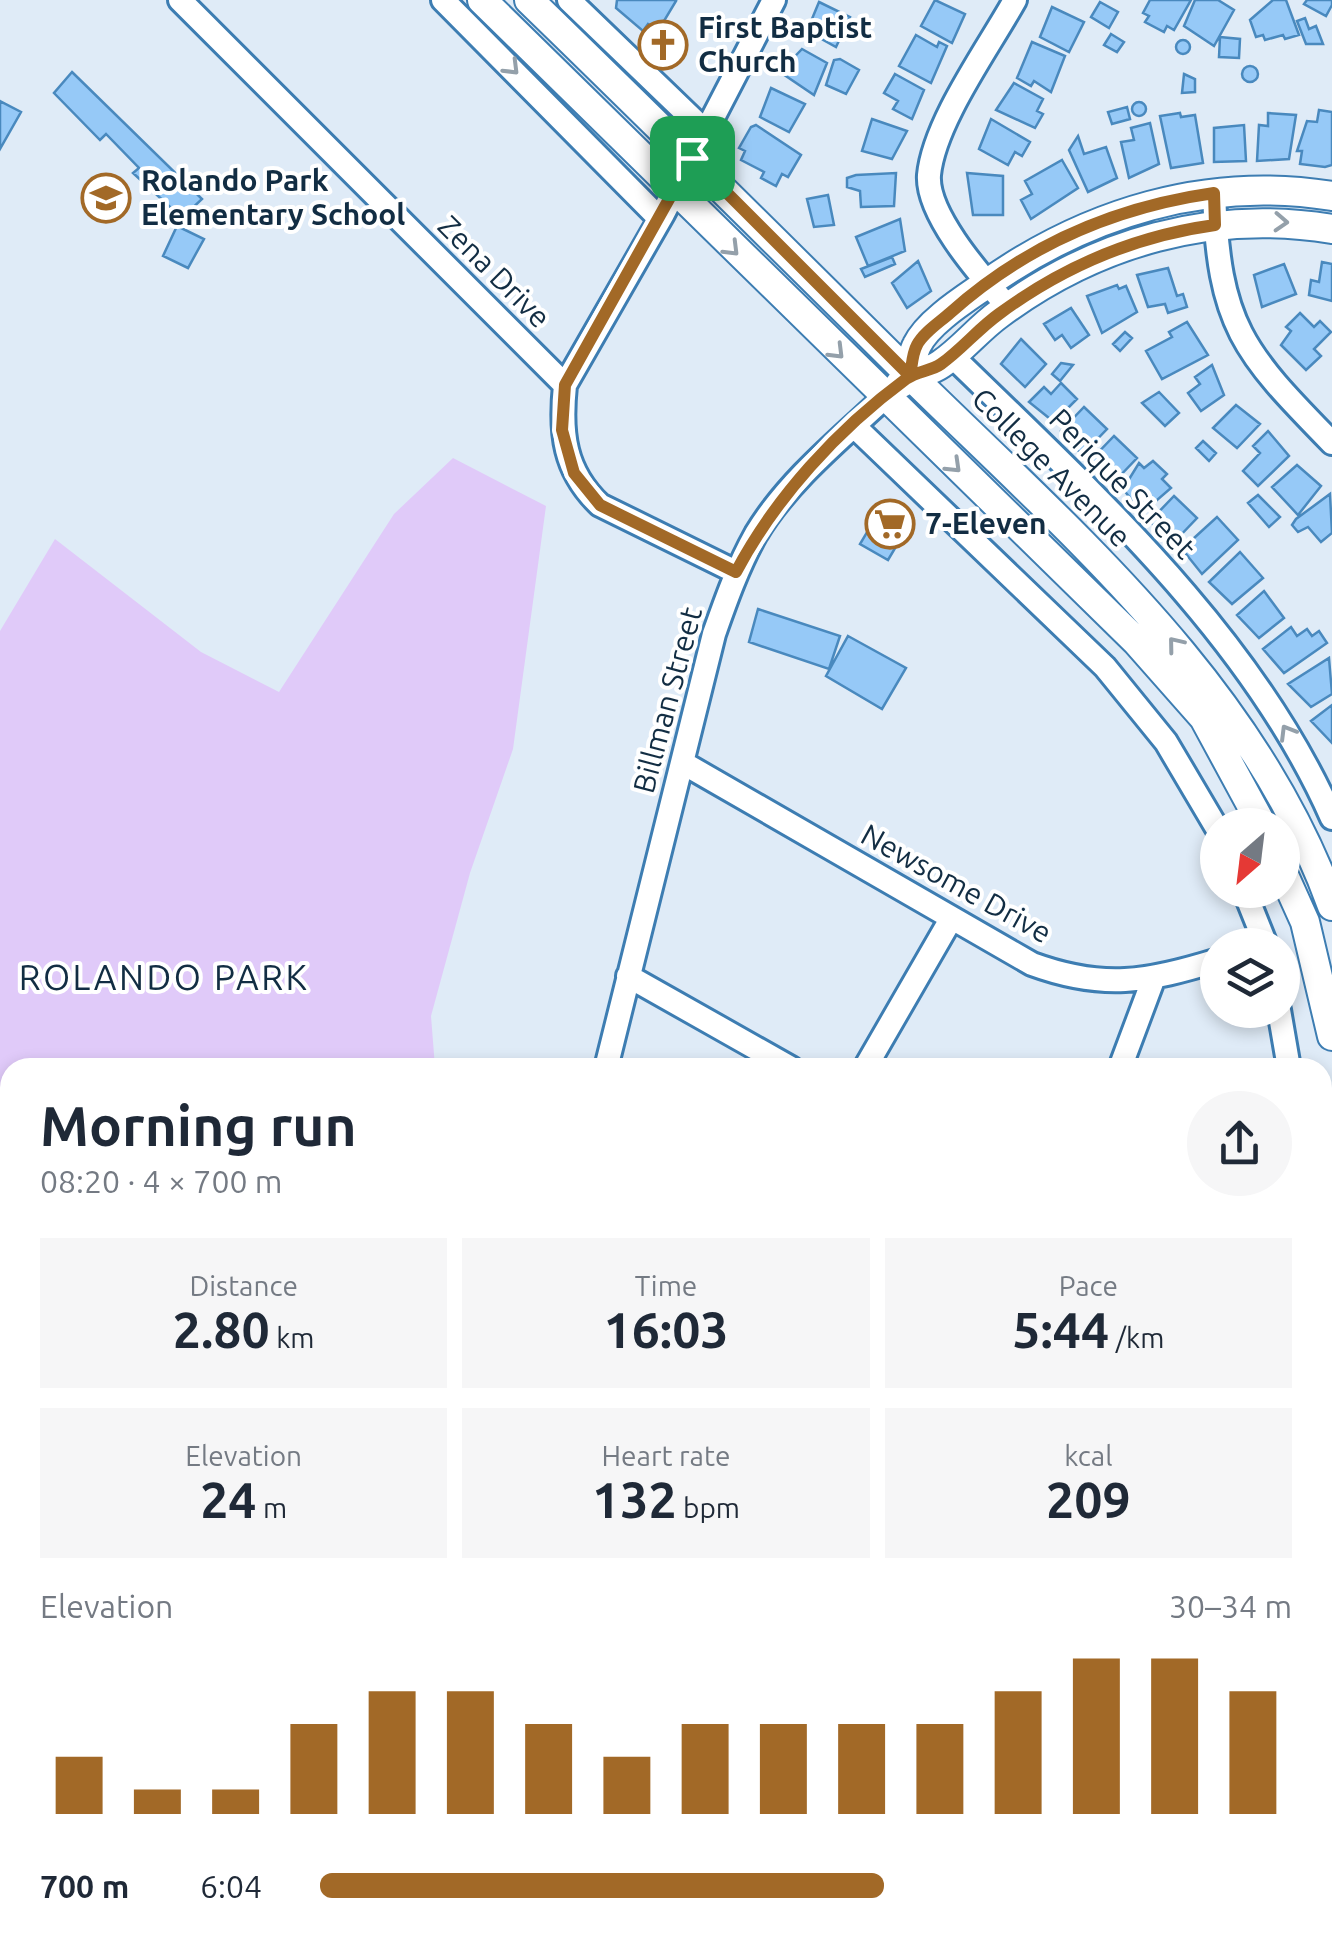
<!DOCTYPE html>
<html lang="en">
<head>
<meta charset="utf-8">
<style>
	body { margin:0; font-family:Ubuntu,sans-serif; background:#f6f6f7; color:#1f2937; height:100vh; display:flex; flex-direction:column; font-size:38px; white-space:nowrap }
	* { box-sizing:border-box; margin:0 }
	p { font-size:32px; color:#747a83 }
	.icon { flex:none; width:55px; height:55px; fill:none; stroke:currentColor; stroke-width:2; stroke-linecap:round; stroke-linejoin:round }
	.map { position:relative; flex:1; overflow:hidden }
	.side { position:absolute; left:0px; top:1058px; width:1332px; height:888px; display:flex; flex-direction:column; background:#fff; border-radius:30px 30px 0 0; box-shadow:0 5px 15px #0003 }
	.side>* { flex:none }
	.needle { width:65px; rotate:208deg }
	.controls { position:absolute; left:1200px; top:808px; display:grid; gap:20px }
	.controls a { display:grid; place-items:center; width:100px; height:100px; border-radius:50%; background:#fff; box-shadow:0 5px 15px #0003; font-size:50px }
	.pin { position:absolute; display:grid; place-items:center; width:85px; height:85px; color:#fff; margin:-42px; border-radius:20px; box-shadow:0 5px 15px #0006 }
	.round { display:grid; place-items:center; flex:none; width:105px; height:105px; border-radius:52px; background:#f6f6f7 }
	.head { display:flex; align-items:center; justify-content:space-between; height:170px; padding:0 40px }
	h1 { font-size:55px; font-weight:700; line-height:75px }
	.stats { display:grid; grid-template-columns:repeat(3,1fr); gap:15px; height:170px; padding:10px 40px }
	.stats div { display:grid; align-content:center; border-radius:0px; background:#f6f6f7; text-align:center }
	.stats b { font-size:50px; font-weight:700 }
	.stats small { font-size:28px; font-weight:400 }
	.stats p { font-size:28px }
	.chart { height:280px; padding:20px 40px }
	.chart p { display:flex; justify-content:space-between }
	.chart svg { width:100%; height:180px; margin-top:10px; stroke:#a26927; stroke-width:6 }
	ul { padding:0 40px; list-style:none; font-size:32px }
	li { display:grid; grid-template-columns:160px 120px 1fr; align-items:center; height:75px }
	li i { height:25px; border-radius:12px; background:#a26927 }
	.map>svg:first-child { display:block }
	.green { fill:#e0caf9 }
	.building { fill:#96c9f7; stroke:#4989be; stroke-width:2.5 }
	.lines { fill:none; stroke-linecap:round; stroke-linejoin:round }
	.minor-casing { stroke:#3d7db2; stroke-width:28 }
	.major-casing { stroke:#3d7db2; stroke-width:32 }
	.minor { stroke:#fff; stroke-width:22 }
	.major { stroke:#fff; stroke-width:28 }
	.oneway { stroke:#94a0aa }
	.route-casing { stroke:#fff; stroke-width:20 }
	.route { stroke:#a26927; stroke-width:12 }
	.labels { text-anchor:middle; stroke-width:8; stroke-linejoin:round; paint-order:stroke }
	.poi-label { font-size:30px; font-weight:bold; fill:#122d43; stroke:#fff; text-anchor:start }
	.street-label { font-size:30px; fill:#122d43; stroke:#fff }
	.quarter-label { font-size:35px; letter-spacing:2.5px; fill:#122d43; stroke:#fff }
</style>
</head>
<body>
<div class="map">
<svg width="1332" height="1943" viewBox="0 0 1332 1943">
	<rect width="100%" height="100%" fill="#dfebf7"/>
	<!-- green -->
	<path class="green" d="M 453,458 L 546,506 L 513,749 L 470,873 L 431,1016 L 435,1067 L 10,1068 L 10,1124 L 0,1116 L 0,631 L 55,539 L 201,652 L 279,692 L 394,514 Z
		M 0,1406 L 10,1406 L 10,1482 L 0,1477 Z"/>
	<!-- building -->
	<path class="building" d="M 617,0 L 674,0 L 676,1 L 658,31 L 648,24 L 643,31 L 616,8 Z
		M 935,0 L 965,14 L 952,43 L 921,26 Z
		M 1150,0 L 1191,0 L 1174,30 L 1167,26 L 1164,32 L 1145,22 L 1149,16 L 1143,13 Z
		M 1195,0 L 1218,0 L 1234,10 L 1214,46 L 1184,26 Z
		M 1273,0 L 1286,0 L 1299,35 L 1285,39 L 1283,35 L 1265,40 L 1263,35 L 1256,37 L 1250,20 Z
		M 1307,0 L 1332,0 L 1332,5 L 1326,16 L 1304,4 Z
		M 819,2 L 850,17 L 836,47 L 807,31 Z
		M 1100,2 L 1118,12 L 1109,28 L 1091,17 Z
		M 1052,7 L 1084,22 L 1069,52 L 1040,37 Z
		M 1305,18 L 1309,29 L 1316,26 L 1323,44 L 1306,44 L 1297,21 Z
		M 1111,34 L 1124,42 L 1117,52 L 1104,45 Z
		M 916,35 L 937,47 L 939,42 L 947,46 L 931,83 L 899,66 Z
		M 1220,37 L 1240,39 L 1239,58 L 1219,57 Z
		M1176 47a7 7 0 1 1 14 0a7 7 0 1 1-14 0Z
		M 1032,42 L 1065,56 L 1051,92 L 1034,81 L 1031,86 L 1017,78 Z
		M 802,49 L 827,63 L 814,95 L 780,72 Z
		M 840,59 L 859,70 L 846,94 L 826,85 L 834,60 Z
		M1242 74a8 8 0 1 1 16 0a8 8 0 1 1-16 0Z
		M 72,72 L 202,199 L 182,218 L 133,173 L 139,168 L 106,134 L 100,140 L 54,93 Z
		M 895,74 L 924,90 L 912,119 L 893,109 L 898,101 L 884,93 Z
		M 1184,74 L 1195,79 L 1195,92 L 1182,93 Z
		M 1014,83 L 1043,99 L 1037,111 L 1043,114 L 1035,128 L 996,110 Z
		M 771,88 L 805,104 L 789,132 L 760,117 Z
		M 0,101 L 21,112 L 0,149 Z
		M1132 109a7 7 0 1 1 14 0a7 7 0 1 1-14 0Z
		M 1127,107 L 1130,119 L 1112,124 L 1108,112 Z
		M 1319,110 L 1332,112 L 1332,165 L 1325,167 L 1300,164 L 1302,151 L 1297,151 L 1307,121 L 1317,122 Z
		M 1180,113 L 1181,117 L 1195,115 L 1203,163 L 1171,168 L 1160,116 Z
		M 1268,113 L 1296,115 L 1289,159 L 1257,161 L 1259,125 L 1268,126 Z
		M 872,119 L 907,131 L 892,159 L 862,151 Z
		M 991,119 L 1030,142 L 1022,156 L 1015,152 L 1008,165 L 979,149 Z
		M 1150,123 L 1159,164 L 1129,178 L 1121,142 L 1134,140 L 1131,128 Z
		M 756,125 L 801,155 L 788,177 L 782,174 L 776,186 L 761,178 L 764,172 L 741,160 L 745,151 L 739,148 L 751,127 Z
		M 1244,125 L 1246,161 L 1214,162 L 1214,128 Z
		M 1078,136 L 1084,154 L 1106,147 L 1117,178 L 1088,192 L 1069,150 Z
		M 1062,160 L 1078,188 L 1031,219 L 1021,200 L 1032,194 L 1025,181 Z
		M 896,173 L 894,206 L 861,207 L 860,191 L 847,187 L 847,178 L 856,175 Z
		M 967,173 L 1003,176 L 1003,215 L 973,215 Z
		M 828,195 L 834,225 L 814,227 L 807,199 Z
		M 900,219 L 905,251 L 868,266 L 856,237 Z
		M 177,226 L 204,239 L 188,268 L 163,256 Z
		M 892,257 L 895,264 L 865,277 L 861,269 Z
		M 918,261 L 931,291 L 907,308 L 892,283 Z
		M 1322,262 L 1332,264 L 1332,301 L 1309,295 L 1311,280 L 1319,282 Z
		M 1284,264 L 1296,294 L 1262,307 L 1254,275 Z
		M 1168,268 L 1177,296 L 1183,294 L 1187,307 L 1168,313 L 1165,304 L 1148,307 L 1137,275 Z
		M 1117,285 L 1119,289 L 1126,286 L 1137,312 L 1102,333 L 1087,296 Z
		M 1071,308 L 1089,335 L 1071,348 L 1062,335 L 1055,340 L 1044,324 Z
		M 1300,313 L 1314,327 L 1320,321 L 1331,332 L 1314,349 L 1321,356 L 1306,370 L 1281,345 L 1291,331 L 1286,327 Z
		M 1187,322 L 1208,355 L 1162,379 L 1146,351 L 1172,337 L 1169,332 Z
		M 1125,332 L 1132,338 L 1120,351 L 1113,344 Z
		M 1021,339 L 1046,364 L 1025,387 L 1001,364 Z
		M 1061,363 L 1073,365 L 1060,381 L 1052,374 Z
		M 1212,365 L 1224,395 L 1201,411 L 1188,393 L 1200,384 L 1195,377 Z
		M 1061,383 L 1077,399 L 1054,422 L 1029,402 L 1044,387 L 1051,394 Z
		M 1159,392 L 1179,413 L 1165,426 L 1142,403 Z
		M 1236,405 L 1260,424 L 1237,448 L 1213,428 Z
		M 1084,407 L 1107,429 L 1082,455 L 1061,431 Z
		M 1268,431 L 1289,456 L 1258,486 L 1243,471 L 1260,453 L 1253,446 Z
		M 1114,436 L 1137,458 L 1117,479 L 1089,462 Z
		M 1203,441 L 1216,453 L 1209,461 L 1196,448 Z
		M 1153,461 L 1167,474 L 1162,479 L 1171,488 L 1142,513 L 1123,489 L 1139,463 L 1144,468 Z
		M 1297,465 L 1321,486 L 1298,515 L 1272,487 Z
		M 1330,494 L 1332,533 L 1321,542 L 1308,527 L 1298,532 L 1292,525 L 1296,519 Z
		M 1258,495 L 1280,517 L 1269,527 L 1248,503 Z
		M 1174,496 L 1197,518 L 1177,539 L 1149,522 Z
		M 885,502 L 913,518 L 888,560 L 860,544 Z
		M 1217,517 L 1238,540 L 1202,574 L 1182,549 Z
		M 1240,552 L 1263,578 L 1232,604 L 1209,582 Z
		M 1264,591 L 1284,618 L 1259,638 L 1237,615 Z
		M 758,609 L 840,636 L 829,669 L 749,642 Z
		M 1291,627 L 1297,636 L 1307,629 L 1312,636 L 1319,631 L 1327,643 L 1284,673 L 1263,649 Z
		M 848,636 L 906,668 L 882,709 L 826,676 Z
		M 1329,658 L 1332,694 L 1311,707 L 1288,684 Z
		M 1332,705 L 1332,743 L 1311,721 Z"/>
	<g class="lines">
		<!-- minor casing -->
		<g class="minor-casing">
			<path id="minor" d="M 180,0 L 565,385 C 560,433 564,471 600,505 L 736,572
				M 443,0 L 660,219
				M 569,0 L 704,130
				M 1214,193 C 1219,326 1242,351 1332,443
				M 1008,307 C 983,278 926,215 929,175 C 934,122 989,47 1015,0
				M 951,355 C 1092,493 1251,634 1332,818
				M 565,385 L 663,214 L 774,0
				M 854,426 L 1105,667 L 1166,742 L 1218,830
				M 683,763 L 1032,964 C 1103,990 1147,982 1218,960
				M 1244,890 L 1266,945
				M 628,976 L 791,1068
				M 1279,1010 L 1289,1068
				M 606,1068 L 714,634 C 726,600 738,566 756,534 C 787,482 840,439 884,398
				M 865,1068 L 951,919
				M 1120,1068 L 1153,980
				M 0,1693 L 10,1698
				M 0,1897 L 10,1878
				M 287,1935 L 291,1943
				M 758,1935 L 766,1943
				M 1095,1943 L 1097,1935"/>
		</g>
		<!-- major casing -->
		<g class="major-casing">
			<path id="major" d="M 482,0 L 1136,641 L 1204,718 L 1262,825
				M 529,0 C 658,125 785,251 912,377 C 1073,535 1254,688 1332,906
				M 911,376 C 912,366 912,354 917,345 C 928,322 965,299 985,285 C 1088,212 1207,176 1332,196
				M 900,384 C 913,374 928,373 941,364 C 962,350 978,329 999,314 C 1096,242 1212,209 1332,229
				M 1282,871 L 1305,922 L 1332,1036
				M 1322,1308 L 1332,1255
				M 1322,1434 L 1332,1397
				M 1135,1943 L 1138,1935
				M 1165,1943 L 1168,1935"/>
		</g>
		<!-- minor -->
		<use href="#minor" class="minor"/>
		<!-- major -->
		<use href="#major" class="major"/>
	</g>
	<!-- one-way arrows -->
	<defs><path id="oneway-chevron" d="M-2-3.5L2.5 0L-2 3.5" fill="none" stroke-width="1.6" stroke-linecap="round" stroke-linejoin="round" transform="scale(2.5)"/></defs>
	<g class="oneway">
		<use href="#oneway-chevron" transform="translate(512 68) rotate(45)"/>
		<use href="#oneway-chevron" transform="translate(1281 222) rotate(3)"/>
		<use href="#oneway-chevron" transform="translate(732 249) rotate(45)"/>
		<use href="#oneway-chevron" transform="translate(837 352) rotate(45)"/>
		<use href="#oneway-chevron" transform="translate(954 466) rotate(44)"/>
		<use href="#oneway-chevron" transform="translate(1175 644) rotate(-129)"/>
		<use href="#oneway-chevron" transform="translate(1287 732) rotate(-121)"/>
	</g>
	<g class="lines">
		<!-- route casing -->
		<g class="route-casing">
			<path id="route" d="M 692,158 L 565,385 L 562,430 L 574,473 L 600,505 L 736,572 C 775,498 838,429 906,379 C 917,371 931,371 941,364 C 962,349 978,329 999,314 C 1064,266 1135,236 1215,225 L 1214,193 C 1115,207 1025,246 950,313 C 940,322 923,333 917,345 C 912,354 912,366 910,376 L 692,158"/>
		</g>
		<!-- route -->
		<use href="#route" class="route"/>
	</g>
	<!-- icons -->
	<defs>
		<g id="church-ring" transform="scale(2.5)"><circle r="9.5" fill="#fff" stroke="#a26927" stroke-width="1.5"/><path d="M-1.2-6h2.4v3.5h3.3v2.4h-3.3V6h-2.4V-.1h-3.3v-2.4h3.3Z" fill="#a26927"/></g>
		<g id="school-ring" transform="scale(2.5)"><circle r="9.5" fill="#fff" stroke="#a26927" stroke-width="1.5"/><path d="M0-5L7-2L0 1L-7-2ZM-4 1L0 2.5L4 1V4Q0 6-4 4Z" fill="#a26927"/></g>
		<g id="supermarket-ring" transform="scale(2.5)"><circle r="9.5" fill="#fff" stroke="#a26927" stroke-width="1.5"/><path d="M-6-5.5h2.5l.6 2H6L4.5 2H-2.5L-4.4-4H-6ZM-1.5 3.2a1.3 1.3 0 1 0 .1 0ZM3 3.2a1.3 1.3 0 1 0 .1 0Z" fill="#a26927"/></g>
	</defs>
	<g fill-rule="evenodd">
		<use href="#church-ring" x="663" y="45"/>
		<use href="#school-ring" x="106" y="198"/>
		<use href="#supermarket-ring" x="890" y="524"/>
	</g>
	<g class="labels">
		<!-- poi labels -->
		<g class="poi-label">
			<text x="698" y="38">First Baptist<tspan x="698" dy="34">Church</tspan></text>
			<text x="141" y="191">Rolando Park<tspan x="141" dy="34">Elementary School</tspan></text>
			<text x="925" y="534">7-Eleven</text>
		</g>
		<!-- street labels -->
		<g class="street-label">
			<text transform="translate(494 272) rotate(45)" y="10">Zena Drive</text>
			<text transform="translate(1051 468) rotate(45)" y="10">College Avenue</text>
			<text transform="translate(1122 484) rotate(46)" y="10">Perique Street</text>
			<text transform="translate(668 700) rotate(-75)" y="10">Billman Street</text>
			<text transform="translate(956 884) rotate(29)" y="10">Newsome Drive</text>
		</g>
		<!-- quarter labels -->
		<g class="quarter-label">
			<text x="164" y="990">ROLANDO PARK</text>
		</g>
	</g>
</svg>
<div class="controls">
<a><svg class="needle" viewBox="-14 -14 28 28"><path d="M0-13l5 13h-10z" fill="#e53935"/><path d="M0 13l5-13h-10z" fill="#747a83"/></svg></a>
<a><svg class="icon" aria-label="layers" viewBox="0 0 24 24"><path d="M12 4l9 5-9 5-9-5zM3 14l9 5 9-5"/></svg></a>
</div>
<div class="pin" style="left:692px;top:158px;background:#1e9e55"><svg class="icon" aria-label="arrive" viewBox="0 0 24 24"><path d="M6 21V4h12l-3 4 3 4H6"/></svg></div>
<section class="side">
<div class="head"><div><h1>Morning run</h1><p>08:20 · 4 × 700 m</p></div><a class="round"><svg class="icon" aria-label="share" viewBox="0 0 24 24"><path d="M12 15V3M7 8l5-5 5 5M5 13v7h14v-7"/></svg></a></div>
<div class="stats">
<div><p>Distance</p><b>2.80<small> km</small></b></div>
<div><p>Time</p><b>16:03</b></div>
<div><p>Pace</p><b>5:44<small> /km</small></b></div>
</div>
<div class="stats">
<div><p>Elevation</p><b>24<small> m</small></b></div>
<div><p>Heart rate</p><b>132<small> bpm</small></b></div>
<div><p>kcal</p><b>209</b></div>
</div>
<div class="chart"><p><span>Elevation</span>30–34 m</p>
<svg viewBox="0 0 160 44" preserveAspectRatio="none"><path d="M5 44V30M15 44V38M25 44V38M35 44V22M45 44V14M55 44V14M65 44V22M75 44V30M85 44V22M95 44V22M105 44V22M115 44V22M125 44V14M135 44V6M145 44V6M155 44V14"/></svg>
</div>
<ul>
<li><b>700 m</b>6:04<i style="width:58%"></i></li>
</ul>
</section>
</div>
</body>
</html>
